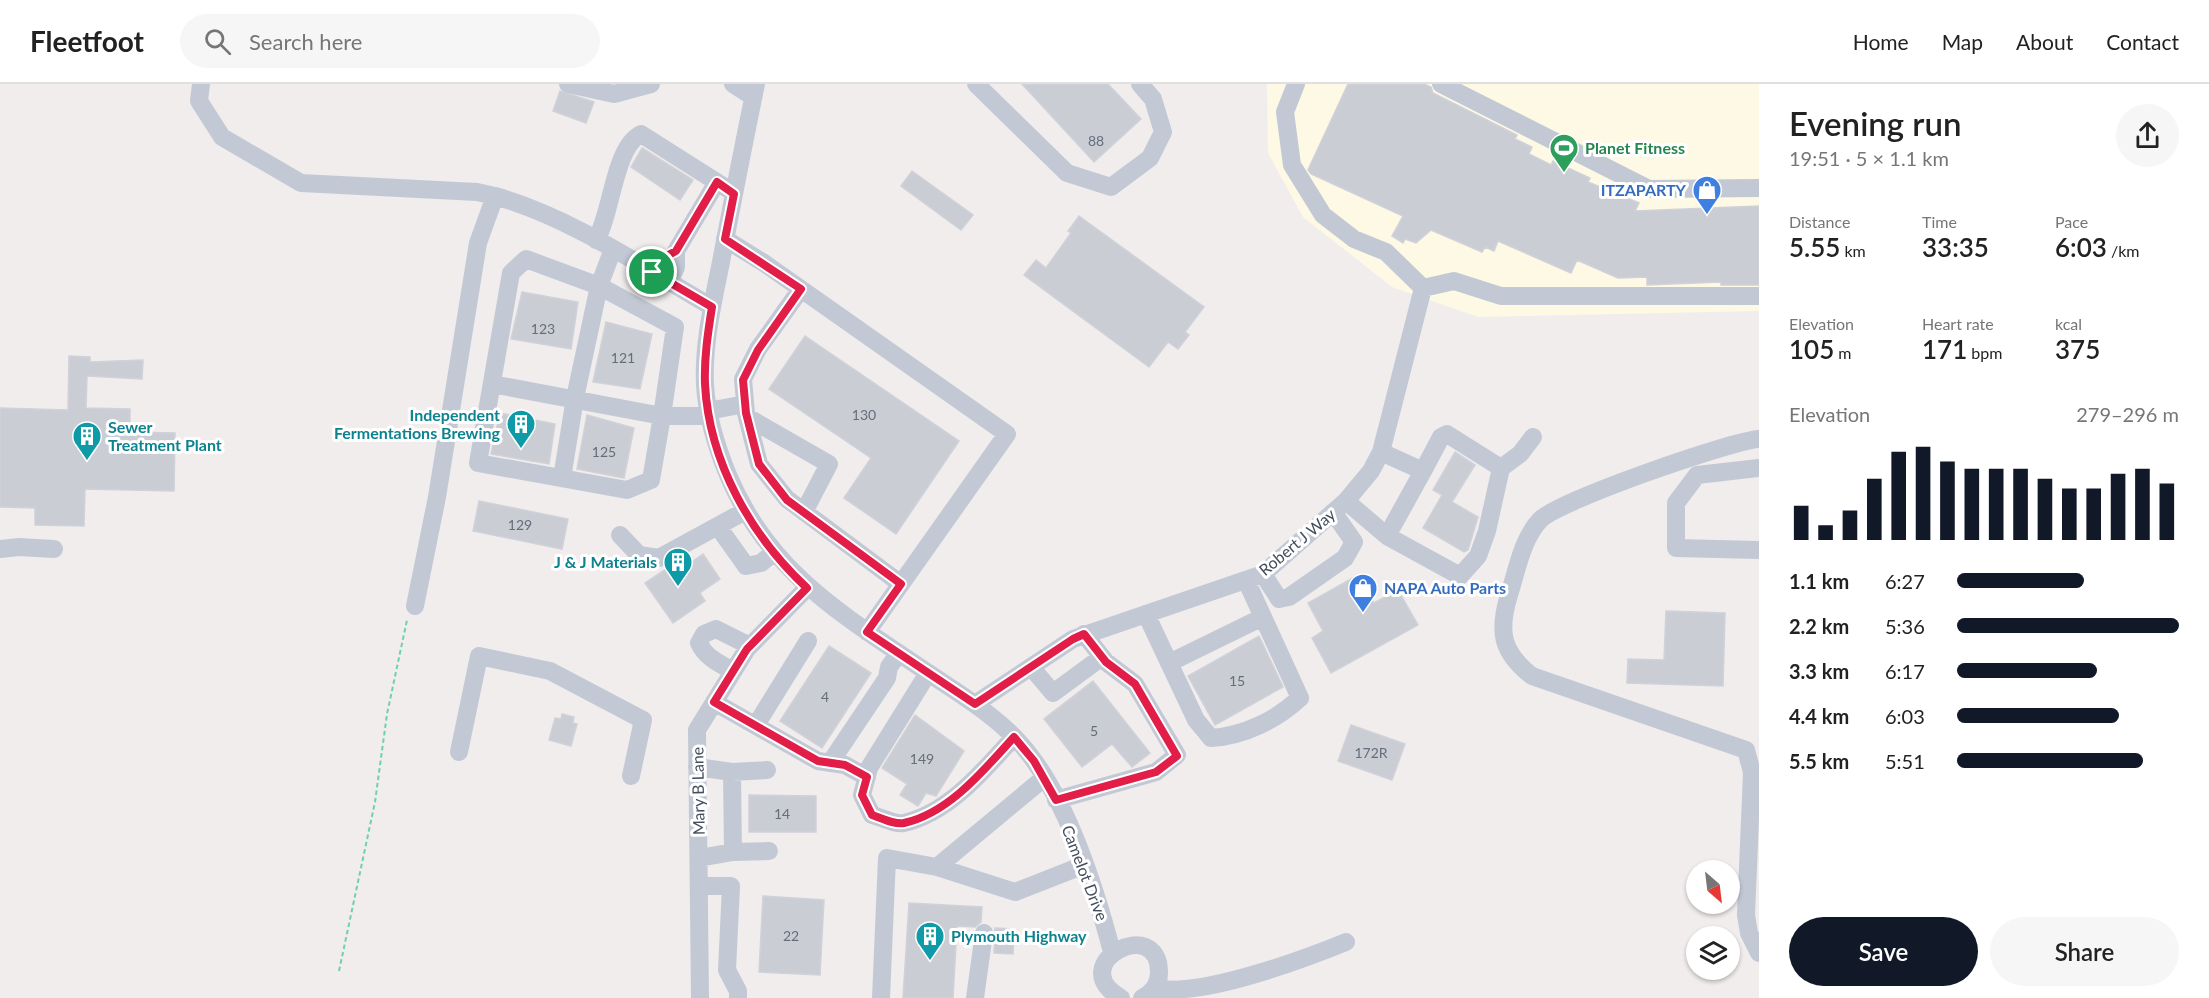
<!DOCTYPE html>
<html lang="en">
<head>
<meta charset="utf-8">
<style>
	body { margin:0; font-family:Lato,sans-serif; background:#f6f6f6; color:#222; height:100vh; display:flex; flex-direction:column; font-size:22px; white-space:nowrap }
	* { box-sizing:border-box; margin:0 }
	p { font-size:20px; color:#767676 }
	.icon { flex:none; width:33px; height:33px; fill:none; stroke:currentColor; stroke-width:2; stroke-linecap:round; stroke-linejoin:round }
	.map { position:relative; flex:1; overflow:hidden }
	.drawer { display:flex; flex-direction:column; background:#fff; width:450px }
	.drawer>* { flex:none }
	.needle { width:39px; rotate:152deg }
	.controls { position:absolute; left:1686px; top:776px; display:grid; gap:12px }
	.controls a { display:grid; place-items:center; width:54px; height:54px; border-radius:50%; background:#fff; box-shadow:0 2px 4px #0004; font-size:30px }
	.pin { position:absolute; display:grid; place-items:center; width:51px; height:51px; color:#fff; margin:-26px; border:3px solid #fff; border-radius:50%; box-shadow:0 2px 6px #0007 }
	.round { display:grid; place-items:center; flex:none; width:63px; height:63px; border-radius:32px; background:#f6f6f6 }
	.headline { display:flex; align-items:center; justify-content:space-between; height:102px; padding:0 30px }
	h1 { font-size:33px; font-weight:600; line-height:45px }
	.metrics { display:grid; grid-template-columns:repeat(3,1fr); gap:9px; height:102px; padding:6px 30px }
	.metrics div { display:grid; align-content:center }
	.metrics b { font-size:26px; font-weight:600 }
	.metrics small { font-size:16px; font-weight:400 }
	.metrics p { font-size:16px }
	.chart { height:168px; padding:12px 30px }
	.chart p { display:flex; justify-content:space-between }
	.chart svg { width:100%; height:108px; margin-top:6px; stroke:#111827; stroke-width:6 }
	.action { display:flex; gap:12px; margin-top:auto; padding:12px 30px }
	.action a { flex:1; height:69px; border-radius:36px; background:#111827; color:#fff; font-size:24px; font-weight:600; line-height:69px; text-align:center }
	.action a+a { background:#f6f6f6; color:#222 }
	ul { padding:0 30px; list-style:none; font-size:20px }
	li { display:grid; grid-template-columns:96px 72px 1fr; align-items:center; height:45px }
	li i { height:15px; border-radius:8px; background:#111827 }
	header { display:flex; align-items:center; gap:36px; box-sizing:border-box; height:84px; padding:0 30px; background:#fff; border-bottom:2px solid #e0e0e0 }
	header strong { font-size:28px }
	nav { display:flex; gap:33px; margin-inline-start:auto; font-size:21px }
	.search { width:420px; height:54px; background:#f6f6f6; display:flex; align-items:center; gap:15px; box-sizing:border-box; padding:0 21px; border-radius:33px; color:#767676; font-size:22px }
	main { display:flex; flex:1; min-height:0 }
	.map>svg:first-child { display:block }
	.commercial { fill:#fdf9e4 }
	.building { fill:#cbcdd5; stroke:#d0d1d9; stroke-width:1.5 }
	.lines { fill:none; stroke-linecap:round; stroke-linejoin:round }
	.path { stroke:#6ed0af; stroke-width:2; stroke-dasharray:4.5 3; stroke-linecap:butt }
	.minor { stroke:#c2c9d5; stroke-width:18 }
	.route-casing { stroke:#fff; stroke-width:12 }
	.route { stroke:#e11d48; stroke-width:8 }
	.labels { text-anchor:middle; stroke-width:6; stroke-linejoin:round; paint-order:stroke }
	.number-label { font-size:14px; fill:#666d7a }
	.leisure-label { font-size:16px; font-weight:bold; fill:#27864d; stroke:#fff; text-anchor:start }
	.shop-label { font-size:16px; font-weight:bold; fill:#366cbe; stroke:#fff; text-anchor:end }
	.culture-label { font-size:16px; font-weight:bold; fill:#0d838f; stroke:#fff; text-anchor:end }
	.street-label { font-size:16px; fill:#444d5b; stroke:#fff }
</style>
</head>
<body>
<header>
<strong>Fleetfoot</strong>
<div class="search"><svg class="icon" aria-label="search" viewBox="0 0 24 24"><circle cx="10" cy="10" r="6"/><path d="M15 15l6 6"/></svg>Search here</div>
<nav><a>Home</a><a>Map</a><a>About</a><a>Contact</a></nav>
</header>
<main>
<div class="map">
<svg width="1759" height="914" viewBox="0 0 1759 914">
	<rect width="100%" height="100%" fill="#f0edec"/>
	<!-- commercial -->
	<path class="commercial" d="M 1267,0 L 1759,0 L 1759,227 L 1478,233 L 1392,203 L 1303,133 L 1268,69 Z"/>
	<!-- building -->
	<path class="building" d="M 1022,0 L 1108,0 L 1141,35 L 1094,78 Z
		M 1348,0 L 1424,0 L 1431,3 L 1433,9 L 1517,51 L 1515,55 L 1532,63 L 1529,70 L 1551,81 L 1553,77 L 1590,94 L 1588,98 L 1639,119 L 1635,127 L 1759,122 L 1759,201 L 1721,201 L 1721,198 L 1647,201 L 1647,193 L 1618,194 L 1577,176 L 1571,189 L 1498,157 L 1494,167 L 1485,163 L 1482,168 L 1431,146 L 1416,159 L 1405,155 L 1403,159 L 1392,152 L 1403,132 L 1311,90 L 1308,86 Z
		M 560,7 L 594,18 L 586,39 L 553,27 Z
		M 642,64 L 693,96 L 680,116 L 631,83 Z
		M 912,87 L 973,131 L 961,146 L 901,102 Z
		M 1079,132 L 1204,223 L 1185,248 L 1189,251 L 1178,265 L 1168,258 L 1149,283 L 1024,191 L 1036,176 L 1046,184 L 1071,149 L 1068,147 Z
		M 522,208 L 578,218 L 571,265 L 511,255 Z
		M 606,238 L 652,250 L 640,305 L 593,298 Z
		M 805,252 L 959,357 L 896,450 L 844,414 L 871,374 L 769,305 Z
		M 69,272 L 90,273 L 90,278 L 143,276 L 142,295 L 87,292 L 86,324 L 130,325 L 130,348 L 175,349 L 174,407 L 85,405 L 84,442 L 35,441 L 35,424 L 0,423 L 0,324 L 68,326 Z
		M 500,329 L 555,340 L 549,380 L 491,370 Z
		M 587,331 L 634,344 L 624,394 L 577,385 Z
		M 1455,368 L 1475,381 L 1452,418 L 1478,433 L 1468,466 L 1464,468 L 1423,444 L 1442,411 L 1433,406 Z
		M 479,417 L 568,435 L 562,465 L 473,447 Z
		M 703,470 L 720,495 L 700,509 L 705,517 L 673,539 L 645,499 L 678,477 L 683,484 Z
		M 1358,491 L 1374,519 L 1398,506 L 1418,541 L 1331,589 L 1312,554 L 1323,547 L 1308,519 Z
		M 1666,527 L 1725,529 L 1723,602 L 1627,599 L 1628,575 L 1664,576 Z
		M 1259,552 L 1283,603 L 1215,641 L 1188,592 Z
		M 829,562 L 871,589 L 822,664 L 780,637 Z
		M 1093,597 L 1150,669 L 1132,683 L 1112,660 L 1082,683 L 1044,635 Z
		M 562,630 L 574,633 L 573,639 L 577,640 L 571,662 L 549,656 L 555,634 L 561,635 Z
		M 915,631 L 964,667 L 936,712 L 926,709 L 918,722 L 900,711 L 907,700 L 882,684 Z
		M 1351,641 L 1405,660 L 1392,696 L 1338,677 Z
		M 749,711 L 816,712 L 816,748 L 749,748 Z
		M 763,812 L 824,816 L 820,891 L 759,888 Z
		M 909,819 L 982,823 L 981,838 L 975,843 L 957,842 L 953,914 L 903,914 Z
		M 995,844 L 1014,845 L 1013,870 L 994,869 Z"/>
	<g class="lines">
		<!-- path -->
		<path class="path" d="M 339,887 L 375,718 L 387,630 L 407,536"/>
		<!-- minor -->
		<path class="minor" d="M 201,0 L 199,17 L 222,53 L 301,99 L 477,108 L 495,112
			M 568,0 L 614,10 L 651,0
			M 733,0 L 753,13
			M 756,0 C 744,59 732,119 721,178 C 713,218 703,260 705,301 C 707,333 716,362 728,391 C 769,489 843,531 927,588 C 958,609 992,629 1018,657 C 1064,706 1095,803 1112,868
			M 976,0 L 1067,89 L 1111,103 L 1150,74 L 1163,48 L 1153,15 L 1140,0
			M 1296,0 L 1285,28 L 1292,81 L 1323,131 L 1354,155 L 1386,168 L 1423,204
			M 1441,0 L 1649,105 L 1759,104
			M 725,155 L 764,179 L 1007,350 L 867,548
			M 596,156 C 612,129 614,63 641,50 L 734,109
			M 613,165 L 599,202 L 526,175 L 511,189 L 478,379 L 627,406 L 651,396 L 662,332 L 709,332
			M 669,198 L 676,183 L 676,167 L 717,98
			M 1423,204 L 1454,197 L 1501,212 L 1759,212
			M 801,205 L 758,265 L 743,295 L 746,329 L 759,380 L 787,415 L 901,500
			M 492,300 L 662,332 L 675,243 L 599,202 L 575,314 L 562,394
			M 708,327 L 745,320
			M 747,333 L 829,380 L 804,428
			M 1759,355 C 1730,357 1558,417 1540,436 C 1522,455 1517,486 1509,511 C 1498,547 1501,568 1532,592 L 1746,666 L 1752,688 L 1746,831 L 1749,849 L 1759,869
			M 1381,368 L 1423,387 L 1387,452
			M 1501,384 L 1520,370 L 1533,353
			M 1759,384 L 1697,391 L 1676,419 L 1676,464 L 1759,466
			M 1346,417 L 1387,452 L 1460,492 L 1478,472 L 1487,447 L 1501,384 L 1447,350 L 1441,353 L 1423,387
			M 719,444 L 746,482 L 761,479 L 773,469
			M 620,451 L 639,471 L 659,474 L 745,427
			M 0,465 L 19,463 L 54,465
			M 1263,490 L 1279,515 L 1289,513 L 1345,474 L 1354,458 L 1333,428
			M 415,522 L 437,413 L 478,159 L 495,112 C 572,134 643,183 712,223
			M 1146,530 L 1196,636 L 1211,654 C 1244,652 1276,636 1300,614 L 1246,496
			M 1169,579 L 1263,533
			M 1031,583 L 1053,609 L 1102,573
			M 733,587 C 720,580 705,573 699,559 L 704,550 L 716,545 L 750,562
			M 928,589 L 869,684 L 862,711 L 872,731 C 881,733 895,741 904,739 C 949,729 984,686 1014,653
			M 714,618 L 818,677 L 845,681 L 867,693
			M 975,620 L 1073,555 L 1263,490 L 1346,417 L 1371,387 L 1381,368 L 1423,204
			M 756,641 L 808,557
			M 459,668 L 479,572 L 550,587 L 643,636 L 631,692
			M 830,679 L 887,594 L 889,583 L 899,569
			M 697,683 L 732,688 L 767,686
			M 732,688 L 733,768
			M 1044,694 L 937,783 L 1015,808 L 1084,781
			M 1056,716 L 1156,688 L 1177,671 L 1135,600 L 1106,578 L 1084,550
			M 699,774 L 733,768 L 769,767
			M 699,802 L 731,802 L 727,886 L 738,907 L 738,914
			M 1155,904 C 1199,914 1302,876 1346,858
			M 700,914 L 697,646 L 747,565 L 807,504
			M 881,914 L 887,774 L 937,783
			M 975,914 L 984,849
			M 1121,914 C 1062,880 1160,829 1159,889 C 1159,901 1152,909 1142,914"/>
	</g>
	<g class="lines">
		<!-- route casing -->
		<g class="route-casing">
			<path id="route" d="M 717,98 L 734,110 L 725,155 L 801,205 L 758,266 L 743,296 L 746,329 L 759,380 L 787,416 L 901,500 L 867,548 L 975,620 L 1073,555 L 1084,550 L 1106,578 L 1135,600 L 1177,672 L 1156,688 L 1056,716 L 1034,677 L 1014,653 C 984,686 949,729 904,739 C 895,741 881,734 872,731 L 862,711 L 867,693 L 845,681 L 818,677 L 714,618 L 747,565 L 807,504 C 751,452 709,378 705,300 C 704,274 708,248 712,223 L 652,188 L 659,176 L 676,167 Z"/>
		</g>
		<!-- route -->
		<use href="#route" class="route"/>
	</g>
	<!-- icons -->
	<defs>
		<g id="stadium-pin" transform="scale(1.5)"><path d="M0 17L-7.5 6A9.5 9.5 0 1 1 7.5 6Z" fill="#2e9e5b" stroke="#fff"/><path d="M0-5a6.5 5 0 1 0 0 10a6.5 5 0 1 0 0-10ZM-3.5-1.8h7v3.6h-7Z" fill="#fff"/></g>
		<g id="shop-pin" transform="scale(1.5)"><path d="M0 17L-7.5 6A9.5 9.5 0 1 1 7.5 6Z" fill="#3f7fe0" stroke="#fff"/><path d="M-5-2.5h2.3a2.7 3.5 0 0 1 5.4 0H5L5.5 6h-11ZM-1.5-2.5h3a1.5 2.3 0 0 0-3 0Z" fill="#fff"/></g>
		<g id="building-pin" transform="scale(1.5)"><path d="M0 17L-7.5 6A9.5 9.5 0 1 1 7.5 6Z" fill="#0f9aa8" stroke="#fff"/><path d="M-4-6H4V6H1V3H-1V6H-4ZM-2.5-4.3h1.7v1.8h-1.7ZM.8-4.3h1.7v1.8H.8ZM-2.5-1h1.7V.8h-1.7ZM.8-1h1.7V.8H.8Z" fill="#fff"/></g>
	</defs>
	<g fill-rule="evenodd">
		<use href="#stadium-pin" x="1564" y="64"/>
		<use href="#shop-pin" x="1707" y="106"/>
		<use href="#building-pin" x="521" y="340"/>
		<use href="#building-pin" x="87" y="352"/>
		<use href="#building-pin" x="678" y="478"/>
		<use href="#shop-pin" x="1363" y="504"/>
		<use href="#building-pin" x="930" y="852"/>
	</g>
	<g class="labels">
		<!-- number labels -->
		<g class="number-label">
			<text x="1096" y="62">88</text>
			<text x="543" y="250">123</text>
			<text x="623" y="279">121</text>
			<text x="864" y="336">130</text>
			<text x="604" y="373">125</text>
			<text x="520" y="446">129</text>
			<text x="1237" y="602">15</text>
			<text x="825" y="618">4</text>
			<text x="1094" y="652">5</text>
			<text x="1371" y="674">172R</text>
			<text x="922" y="680">149</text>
			<text x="782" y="735">14</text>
			<text x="791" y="857">22</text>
		</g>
		<!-- leisure labels -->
		<g class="leisure-label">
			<text x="1585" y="70">Planet Fitness</text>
		</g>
		<!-- shop labels -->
		<g class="shop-label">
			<text x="1686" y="112">ITZAPARTY</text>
			<text x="1384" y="510" text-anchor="start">NAPA Auto Parts</text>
		</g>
		<!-- culture labels -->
		<g class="culture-label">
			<text x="500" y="337">Independent<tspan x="500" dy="18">Fermentations Brewing</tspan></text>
			<text x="108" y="349" text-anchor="start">Sewer<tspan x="108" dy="18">Treatment Plant</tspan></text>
			<text x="657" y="484">J &amp; J Materials</text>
			<text x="951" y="858" text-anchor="start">Plymouth Highway</text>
		</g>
		<!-- street labels -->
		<g class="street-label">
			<text transform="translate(1297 458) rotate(-40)" y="6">Robert J Way</text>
			<text transform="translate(698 707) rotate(-91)" y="6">Mary B Lane</text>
			<text transform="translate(1085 789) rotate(69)" y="6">Camelot Drive</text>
		</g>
	</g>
</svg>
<div class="controls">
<a><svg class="needle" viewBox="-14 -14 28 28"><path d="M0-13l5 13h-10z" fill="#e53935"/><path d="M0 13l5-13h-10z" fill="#767676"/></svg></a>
<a><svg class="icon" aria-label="layers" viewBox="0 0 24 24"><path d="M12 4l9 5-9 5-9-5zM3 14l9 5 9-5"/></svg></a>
</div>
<div class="pin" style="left:652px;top:188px;background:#1e9e55"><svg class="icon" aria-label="arrive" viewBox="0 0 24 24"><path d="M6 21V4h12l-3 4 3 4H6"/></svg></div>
</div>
<section class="drawer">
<div class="headline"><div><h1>Evening run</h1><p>19:51 · 5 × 1.1 km</p></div><a class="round"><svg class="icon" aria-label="share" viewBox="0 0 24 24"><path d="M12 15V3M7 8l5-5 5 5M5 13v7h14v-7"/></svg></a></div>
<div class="metrics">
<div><p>Distance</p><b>5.55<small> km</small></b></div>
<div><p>Time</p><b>33:35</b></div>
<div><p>Pace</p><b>6:03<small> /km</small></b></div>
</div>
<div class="metrics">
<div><p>Elevation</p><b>105<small> m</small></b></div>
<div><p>Heart rate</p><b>171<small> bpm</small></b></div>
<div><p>kcal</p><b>375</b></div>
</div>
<div class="chart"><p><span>Elevation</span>279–296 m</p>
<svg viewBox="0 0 160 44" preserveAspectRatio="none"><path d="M5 44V30M15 44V38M25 44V32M35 44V19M45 44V8M55 44V6M65 44V12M75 44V15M85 44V15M95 44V15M105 44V19M115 44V23M125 44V23M135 44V17M145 44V15M155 44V21"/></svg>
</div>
<ul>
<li><b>1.1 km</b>6:27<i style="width:57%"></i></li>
<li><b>2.2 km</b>5:36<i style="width:100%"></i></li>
<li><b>3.3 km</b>6:17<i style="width:63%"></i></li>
<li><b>4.4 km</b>6:03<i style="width:73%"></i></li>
<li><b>5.5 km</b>5:51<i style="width:84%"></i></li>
</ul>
<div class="action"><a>Save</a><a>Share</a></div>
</section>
</main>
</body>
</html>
